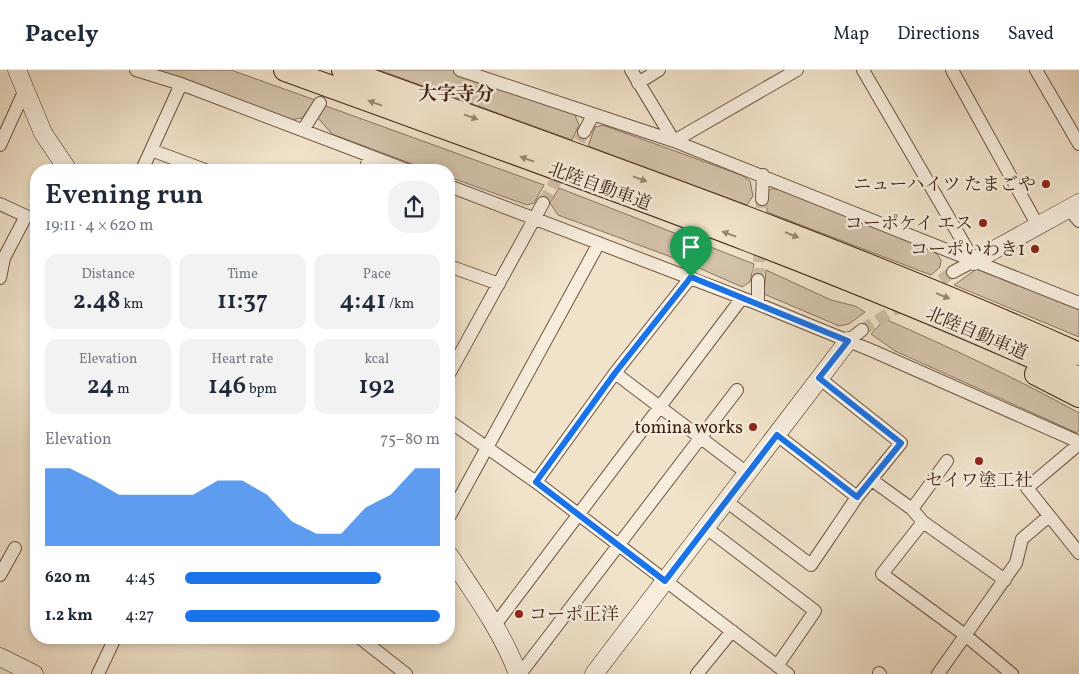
<!DOCTYPE html>
<html lang="en">
<head>
<meta charset="utf-8">
<style>
	body { margin:0; font-family:Vollkorn,"Noto Serif JP",serif; background:#f2f2f3; color:#1f2937; height:100vh; display:flex; flex-direction:column; font-size:19px; white-space:nowrap }
	* { box-sizing:border-box; margin:0 }
	p { font-size:16px; color:#747a83 }
	.icon { flex:none; width:28px; height:28px; fill:none; stroke:currentColor; stroke-width:2; stroke-linecap:round; stroke-linejoin:round }
	.map { position:relative; flex:1; overflow:hidden }
	.panel { position:absolute; left:30px; top:94px; width:425px; height:480px; display:flex; flex-direction:column; background:#fff; border-radius:20px; box-shadow:0 2px 8px #0003 }
	.panel>* { flex:none }
	.pin { position:absolute; display:grid; place-items:center; width:42px; height:42px; color:#fff; margin:-51px -21px; border-radius:50% 50% 50% 0; rotate:-45deg; box-shadow:0 0 5px #0007 }
	.pin .icon { rotate:45deg }
	.round { display:grid; place-items:center; flex:none; width:52px; height:52px; border-radius:20px; background:#f2f2f3 }
	.overview { display:flex; align-items:center; justify-content:space-between; height:85px; padding:0 15px }
	h1 { font-size:28px; font-weight:600; line-height:38px }
	.metrics { display:grid; grid-template-columns:repeat(3,1fr); gap:8px; height:85px; padding:5px 15px }
	.metrics div { display:grid; align-content:center; border-radius:12px; background:#f2f2f3; text-align:center }
	.metrics b { font-size:25px; font-weight:600 }
	.metrics small { font-size:14px; font-weight:400 }
	.metrics p { font-size:14px }
	.chart { height:140px; padding:10px 15px }
	.chart p { display:flex; justify-content:space-between }
	.chart svg { width:100%; height:90px; margin-top:5px; fill:#1a73e8; opacity:.7 }
	ul { padding:0 15px; list-style:none; font-size:16px }
	li { display:grid; grid-template-columns:80px 60px 1fr; align-items:center; height:38px }
	li i { height:12px; border-radius:6px; background:#1a73e8 }
	header { display:flex; align-items:center; gap:30px; box-sizing:border-box; height:70px; padding:0 25px; background:#fff; border-bottom:1px solid #e0e1e3 }
	header strong { font-size:24px }
	nav { display:flex; gap:28px; margin-inline-start:auto; font-size:18px }
	.map>svg:first-child { display:block }
	.green { fill:#d3c3ab; stroke:#8a7460 }
	.lines { fill:none; stroke-linecap:round; stroke-linejoin:round }
	.street-tunnel { stroke:#cebda6; stroke-width:12; stroke-dasharray:12 6; stroke-linecap:butt }
	.street-casing { stroke:#6e5442; stroke-width:14 }
	.secondary-casing { stroke:#422415; stroke-width:19 }
	.highway-casing { stroke:#422415; stroke-width:24 }
	.street { stroke:#f6eddd; stroke-width:12 }
	.secondary { stroke:#f6eddd; stroke-width:18 }
	.highway { stroke:#f1e3ca; stroke-width:22 }
	.oneway { fill:#9a8470 }
	.route-casing { stroke:#fff; stroke-width:10 }
	.route { stroke:#1a73e8; stroke-width:6 }
	.poi-dot { fill:#8f2418; stroke:#f6eddd; stroke-width:2 }
	.labels { text-anchor:middle; stroke-width:5; stroke-linejoin:round; paint-order:stroke }
	.poi-label { font-size:18px; fill:#422415; stroke:#f6eddd; text-anchor:end }
	.street-label { font-size:18px; fill:#422415; stroke:#f6eddd }
	.neighbourhood-label { font-size:19px; font-weight:bold; fill:#422415; stroke:#f6eddd }
</style>
</head>
<body>
<header>
<strong>Pacely</strong>
<nav><a>Map</a><a>Directions</a><a>Saved</a></nav>
</header>
<div class="map">
<svg width="1079" height="604" viewBox="0 0 1079 604">
	<rect width="100%" height="100%" fill="#f1e3ca"/>
	<filter id="stains"><feTurbulence type="fractalNoise" baseFrequency=".004" numOctaves="4"/><feColorMatrix values="0 0 0 0 .2 0 0 0 0 .09 0 0 0 0 .02 0 0 0 .5 -.17"/></filter>
	<radialGradient id="worn" r=".72"><stop offset=".6" stop-color="#630" stop-opacity="0"/><stop offset="1" stop-color="#630" stop-opacity=".3"/></radialGradient>
	<!-- green -->
	<path class="green" d="M 156,0 L 231,0 L 315,30 L 302,48 L 290,50 Z
		M 379,0 L 456,0 L 574,43 L 579,55 L 572,70 Z
		M 326,36 L 544,115 L 534,133 L 527,135 L 449,107 L 449,100 L 428,100 L 332,64 L 317,47 Z
		M 603,55 L 741,105 L 750,111 L 753,126 L 747,135 L 588,76 L 595,57 Z
		M 559,118 L 754,194 L 750,212 L 742,217 L 690,194 L 558,145 L 550,133 Z
		M 771,119 L 780,119 L 926,176 L 937,184 L 941,190 L 940,197 L 931,205 L 767,142 L 767,122 Z
		M 982,195 L 1079,234 L 1079,267 L 954,215 Z
		M 766,200 L 831,230 L 855,236 L 865,242 L 849,254 L 839,256 L 764,224 Z
		M 885,249 C 951,278 1016,308 1079,343 L 1079,359 L 1077,363 L 895,281 L 871,264 Z"/>
	<g class="lines">
		<!-- street-tunnel -->
		<path class="street-tunnel" d="M 543,133 L 584,62
			M 758,210 L 762,129
			M 926,220 L 953,202
			M 862,260 L 907,232"/>
		<!-- street casing -->
		<g class="street-casing">
			<path id="street" d="M 136,0 L 181,14 L 407,100
				M 460,0 L 674,71 L 1079,233
				M 631,0 L 674,71
				M 863,0 L 974,191
				M 952,0 L 1038,156
				M 1036,0 L 1079,74
				M 638,13 L 659,0
				M 303,60 L 320,33
				M 584,62 L 593,45
				M 674,71 L 797,0
				M 0,75 L 24,22
				M 151,80 L 205,100
				M 142,100 L 181,14
				M 365,100 L 370,86
				M 449,116 L 758,234 L 873,281 L 1079,372
				M 762,129 L 763,105
				M 0,134 L 26,146 L 4,188 L 0,208
				M 1069,139 L 1079,151
				M 449,196 L 499,214
				M 953,202 L 974,191
				M 758,210 L 758,234
				M 848,271 L 862,260
				M 615,303 L 747,403
				M 449,304 L 543,133
				M 449,351 L 536,412 L 788,604
				M 777,365 L 857,427
				M 1079,374 L 1027,418 L 1079,483
				M 872,410 L 912,439 L 923,452 L 1005,510
				M 536,412 L 615,303 L 691,207
				M 726,431 L 811,495 L 857,427 L 901,373 L 819,308
				M 912,439 L 947,391
				M 449,447 L 599,173
				M 923,452 L 882,504 L 965,565 L 1012,604
				M 705,457 L 815,541 L 777,596
				M 0,505 L 15,478
				M 495,555 L 742,228
				M 360,568 L 406,604
				M 879,603 L 880,604
				M 98,604 L 115,568
				M 520,604 L 737,320
				M 697,604 L 732,561
				M 938,604 L 1016,493 L 1022,469 L 1049,446"/>
		</g>
		<!-- secondary casing -->
		<g class="secondary-casing">
			<path id="secondary" d="M 17,0 L 43,63 L 68,100
				M 974,191 L 1079,133
				M 449,485 C 474,523 502,561 518,604
				M 0,587 L 34,604
				M 594,604 L 848,271"/>
		</g>
		<!-- highway casing -->
		<g class="highway-casing">
			<path id="highway" d="M 285,0 C 551,97 821,190 1079,308
				M 343,0 C 590,90 839,176 1079,284
				M 1036,304 L 1079,326"/>
		</g>
		<!-- street -->
		<use href="#street" class="street"/>
		<!-- secondary -->
		<use href="#secondary" class="secondary"/>
		<!-- highway -->
		<use href="#highway" class="highway"/>
	</g>
	<!-- one-way arrows -->
	<defs><path id="oneway-solid" d="M-6-.8H1V-3.2L6.5 0L1 3.2V.8H-6Z" transform="scale(1.25)"/></defs>
	<g class="oneway">
		<use href="#oneway-solid" transform="translate(375 33) rotate(-160)"/>
		<use href="#oneway-solid" transform="translate(471 47) rotate(20)"/>
		<use href="#oneway-solid" transform="translate(527 89) rotate(-160)"/>
		<use href="#oneway-solid" transform="translate(640 109) rotate(20)"/>
		<use href="#oneway-solid" transform="translate(729 164) rotate(-160)"/>
		<use href="#oneway-solid" transform="translate(792 165) rotate(22)"/>
		<use href="#oneway-solid" transform="translate(943 226) rotate(22)"/>
	</g>
	<g class="lines">
		<!-- route casing -->
		<g class="route-casing">
			<path id="route" d="M 691,207 L 848,271 L 819,308 L 901,373 L 857,427 L 777,365 L 665,511 L 536,412 L 615,303 Z"/>
		</g>
		<!-- route -->
		<use href="#route" class="route"/>
	</g>
	<!-- markers -->
	<g class="poi-dot">
		<circle cx="1046" cy="114" r="5"/>
		<circle cx="983" cy="153" r="5"/>
		<circle cx="1035" cy="179" r="5"/>
		<circle cx="753" cy="357" r="5"/>
		<circle cx="979" cy="391" r="5"/>
		<circle cx="519" cy="544" r="5"/>
	</g>
	<g class="labels">
		<!-- poi labels -->
		<g class="poi-label">
			<text x="1036" y="120">ニューハイツ たまごや</text>
			<text x="973" y="159">コーポケイ エス</text>
			<text x="1025" y="185">コーポいわき1</text>
			<text x="743" y="363">tomina works</text>
			<text x="979" y="416" text-anchor="middle">セイワ塗工社</text>
			<text x="529" y="550" text-anchor="start">コーポ正洋</text>
		</g>
		<!-- street labels -->
		<g class="street-label">
			<text transform="translate(600 116) rotate(20)" y="6">北陸自動車道</text>
			<text transform="translate(977 263) rotate(23)" y="6">北陸自動車道</text>
		</g>
		<!-- neighbourhood labels -->
		<g class="neighbourhood-label">
			<text x="456" y="30">大字寺分</text>
		</g>
	</g>
	<rect width="100%" height="100%" filter="url(#stains)"/>
	<rect width="100%" height="100%" fill="url(#worn)"/>
</svg>
<div class="pin" style="left:691px;top:207px;background:#1e9e55"><svg class="icon" aria-label="arrive" viewBox="0 0 24 24"><path d="M6 21V4h12l-3 4 3 4H6"/></svg></div>
<section class="panel">
<div class="overview"><div><h1>Evening run</h1><p>19:11 · 4 × 620 m</p></div><a class="round"><svg class="icon" aria-label="share" viewBox="0 0 24 24"><path d="M12 15V3M7 8l5-5 5 5M5 13v7h14v-7"/></svg></a></div>
<div class="metrics">
<div><p>Distance</p><b>2.48<small> km</small></b></div>
<div><p>Time</p><b>11:37</b></div>
<div><p>Pace</p><b>4:41<small> /km</small></b></div>
</div>
<div class="metrics">
<div><p>Elevation</p><b>24<small> m</small></b></div>
<div><p>Heart rate</p><b>146<small> bpm</small></b></div>
<div><p>kcal</p><b>192</b></div>
</div>
<div class="chart"><p><span>Elevation</span>75–80 m</p>
<svg viewBox="0 0 160 44" preserveAspectRatio="none"><path d="M0 44V6L10 6L20 12L30 19L40 19L50 19L60 19L70 12L80 12L90 19L100 32L110 38L120 38L130 25L140 19L150 6L160 6V44z"/></svg>
</div>
<ul>
<li><b>620 m</b>4:45<i style="width:77%"></i></li>
<li><b>1.2 km</b>4:27<i style="width:100%"></i></li>
</ul>
</section>
</div>
</body>
</html>
